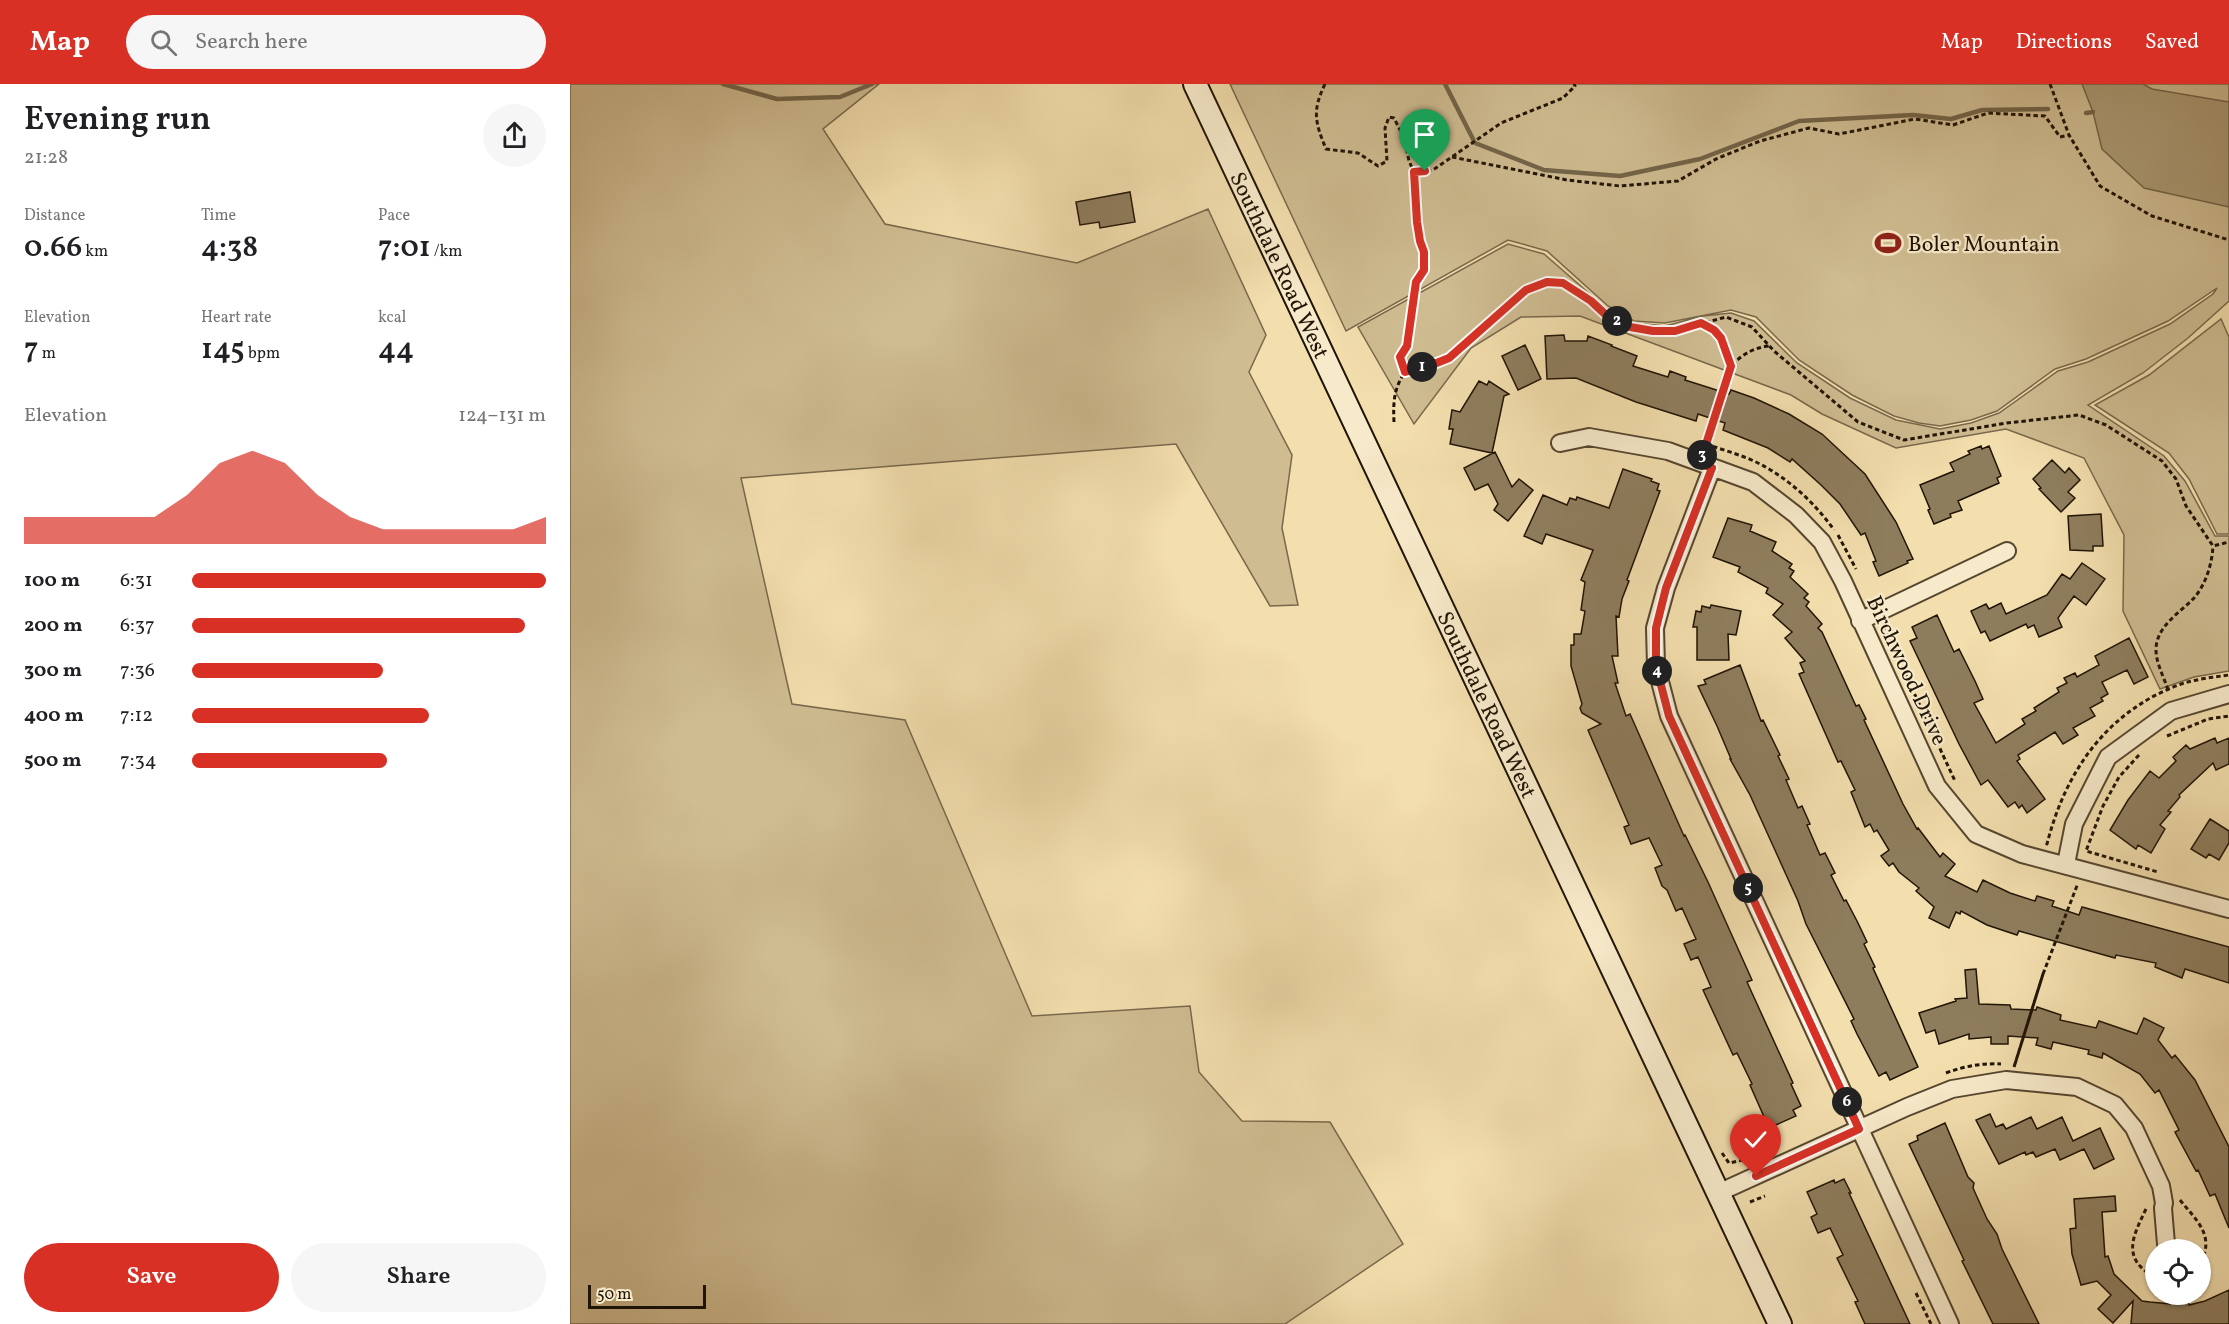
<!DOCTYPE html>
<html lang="en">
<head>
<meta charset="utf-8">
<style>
	body { margin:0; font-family:Vollkorn,serif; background:#f6f6f6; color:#202124; height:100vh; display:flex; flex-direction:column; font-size:22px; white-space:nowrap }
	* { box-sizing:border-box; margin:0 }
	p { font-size:20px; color:#757577 }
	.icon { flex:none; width:33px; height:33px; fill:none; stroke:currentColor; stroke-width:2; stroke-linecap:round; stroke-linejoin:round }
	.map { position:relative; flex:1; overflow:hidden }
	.sheet { display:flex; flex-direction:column; background:#fff; width:570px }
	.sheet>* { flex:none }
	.fabs { position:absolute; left:1575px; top:1155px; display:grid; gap:12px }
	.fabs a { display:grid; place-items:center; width:66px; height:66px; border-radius:50%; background:#fff; box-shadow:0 2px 4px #0004; font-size:30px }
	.scale { position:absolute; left:18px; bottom:15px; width:118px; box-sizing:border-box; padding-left:6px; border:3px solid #201406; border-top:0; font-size:16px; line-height:21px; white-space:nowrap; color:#201406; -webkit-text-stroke:4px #f7eaca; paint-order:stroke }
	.pin { position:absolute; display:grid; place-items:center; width:51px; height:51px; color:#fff; margin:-62px -26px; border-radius:50% 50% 50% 0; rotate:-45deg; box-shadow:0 0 6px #0007 }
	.pin .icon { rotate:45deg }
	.km { position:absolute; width:30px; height:30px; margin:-15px; border-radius:50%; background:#222; color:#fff; font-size:16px; line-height:30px; text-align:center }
	.round { display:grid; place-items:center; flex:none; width:63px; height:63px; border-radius:32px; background:#f6f6f6 }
	.headline { display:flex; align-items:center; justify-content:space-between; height:102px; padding:0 24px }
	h1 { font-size:33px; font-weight:600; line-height:45px }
	.stats { display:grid; grid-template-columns:repeat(3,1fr); gap:9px; height:102px; padding:6px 24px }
	.stats div { display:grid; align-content:center }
	.stats b { font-size:30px; font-weight:600 }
	.stats small { font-size:16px; font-weight:400 }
	.stats p { font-size:16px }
	.chart { height:168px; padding:12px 24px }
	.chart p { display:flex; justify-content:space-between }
	.chart svg { width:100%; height:108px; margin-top:6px; fill:#d93025; opacity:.7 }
	.cta { display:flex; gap:12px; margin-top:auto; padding:12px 24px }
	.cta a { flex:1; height:69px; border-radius:36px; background:#d93025; color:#fff; font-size:24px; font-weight:600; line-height:69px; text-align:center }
	.cta a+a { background:#f6f6f6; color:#202124 }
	ul { padding:0 24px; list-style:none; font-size:20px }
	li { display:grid; grid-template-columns:96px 72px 1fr; align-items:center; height:45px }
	li i { height:15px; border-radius:8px; background:#d93025 }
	header { display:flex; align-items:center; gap:36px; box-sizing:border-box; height:84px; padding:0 30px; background:#d93025; color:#fff }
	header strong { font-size:28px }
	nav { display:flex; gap:33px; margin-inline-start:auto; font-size:21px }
	.search { width:420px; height:54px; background:#f6f6f6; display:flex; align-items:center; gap:15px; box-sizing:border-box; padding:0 21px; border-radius:33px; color:#757577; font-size:22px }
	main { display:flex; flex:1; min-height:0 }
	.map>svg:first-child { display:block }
	.green { fill:#cfbc91; stroke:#78684c; stroke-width:1.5 }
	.water { fill:#ab9974; stroke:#736448; stroke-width:1.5 }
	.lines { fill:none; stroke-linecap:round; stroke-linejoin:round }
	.stream { stroke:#736448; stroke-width:4.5 }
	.building { fill:#8e7d5d; stroke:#201406; stroke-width:1.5 }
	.minor-casing { stroke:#554630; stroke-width:20 }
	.secondary-casing { stroke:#201406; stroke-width:26 }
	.path { stroke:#201406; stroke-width:3; stroke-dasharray:4.5 3; stroke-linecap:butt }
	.minor { stroke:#f7eaca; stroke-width:16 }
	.secondary { stroke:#f7eaca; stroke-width:22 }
	.route-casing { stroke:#fff; stroke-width:12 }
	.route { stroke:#d93025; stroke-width:8 }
	.labels { text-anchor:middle; stroke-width:4.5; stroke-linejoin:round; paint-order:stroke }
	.poi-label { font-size:22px; fill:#201406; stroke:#f7eaca; text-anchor:start }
	.street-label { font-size:22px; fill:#201406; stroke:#f7eaca }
</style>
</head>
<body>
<header>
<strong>Map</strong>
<div class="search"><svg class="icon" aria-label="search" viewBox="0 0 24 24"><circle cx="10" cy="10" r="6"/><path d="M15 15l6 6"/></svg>Search here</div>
<nav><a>Map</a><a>Directions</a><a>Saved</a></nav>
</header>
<main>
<section class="sheet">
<div class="headline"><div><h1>Evening run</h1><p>21:28</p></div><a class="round"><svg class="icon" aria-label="share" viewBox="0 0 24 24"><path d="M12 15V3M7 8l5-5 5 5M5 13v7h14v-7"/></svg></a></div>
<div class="stats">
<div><p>Distance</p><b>0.66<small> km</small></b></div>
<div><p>Time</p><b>4:38</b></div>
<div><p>Pace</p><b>7:01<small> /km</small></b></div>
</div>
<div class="stats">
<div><p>Elevation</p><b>7<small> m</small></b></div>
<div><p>Heart rate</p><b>145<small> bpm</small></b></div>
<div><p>kcal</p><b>44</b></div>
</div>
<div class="chart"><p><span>Elevation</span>124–131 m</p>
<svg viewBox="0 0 160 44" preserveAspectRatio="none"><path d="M0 44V33L10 33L20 33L30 33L40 33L50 24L60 11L70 6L80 11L90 24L100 33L110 38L120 38L130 38L140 38L150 38L160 33V44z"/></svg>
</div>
<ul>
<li><b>100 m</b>6:31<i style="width:100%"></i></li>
<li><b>200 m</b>6:37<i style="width:94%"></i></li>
<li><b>300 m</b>7:36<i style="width:54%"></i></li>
<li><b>400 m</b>7:12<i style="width:67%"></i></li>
<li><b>500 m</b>7:34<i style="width:55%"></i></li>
</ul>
<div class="cta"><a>Save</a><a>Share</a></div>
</section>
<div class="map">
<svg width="1659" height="1240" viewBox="0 0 1659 1240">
	<rect width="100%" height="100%" fill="#f3dead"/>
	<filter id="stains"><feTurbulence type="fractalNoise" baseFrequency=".00333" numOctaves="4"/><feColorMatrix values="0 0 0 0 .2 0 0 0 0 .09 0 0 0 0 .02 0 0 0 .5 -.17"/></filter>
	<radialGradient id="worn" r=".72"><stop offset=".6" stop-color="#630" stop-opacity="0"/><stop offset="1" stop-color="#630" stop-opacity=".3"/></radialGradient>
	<!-- green -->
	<path class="green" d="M 0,0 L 309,0 L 253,45 L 315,140 L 507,179 L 638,125 L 696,251 L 679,288 L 722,371 L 712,444 L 728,521 L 700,522 L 606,360 L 171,394 L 222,620 L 335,636 L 462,932 L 620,922 L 629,988 L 672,1037 L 760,1038 L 833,1160 L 715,1240 L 0,1240 Z
		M 660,0 L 1659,0 L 1659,217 L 1618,254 L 1573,289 L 1518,321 L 1594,372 L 1615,397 L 1645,452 L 1659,452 L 1659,587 L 1624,593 L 1590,605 L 1553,527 L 1554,451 L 1514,374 L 1436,345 L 1326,364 L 1252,330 L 1221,311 L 1010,232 L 951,233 L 901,264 L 844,340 L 788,243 L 938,160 L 974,170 L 1037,225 L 1064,239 L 1095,242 L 1133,232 L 1161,229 L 1184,237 L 1227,279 L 1280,314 L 1326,336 L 1370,345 L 1401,339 L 1429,329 L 1488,287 L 1518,278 L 1600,240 L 1643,210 L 1647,204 L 1598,237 L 1516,275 L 1485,285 L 1427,327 L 1401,336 L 1370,342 L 1349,339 L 1324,332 L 1282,311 L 1229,276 L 1186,233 L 1161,226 L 1095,239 L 1064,237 L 1038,222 L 977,167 L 938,156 L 776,247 Z
		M 1651,235 L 1659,253 L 1659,450 L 1647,450 L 1619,395 L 1599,369 L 1525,321 L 1579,291 Z"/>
	<!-- water -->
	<path class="water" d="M 1512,0 L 1573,0 L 1582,5 L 1659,18 L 1659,123 L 1574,104 L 1532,65 L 1523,28 Z"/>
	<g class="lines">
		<!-- stream -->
		<path class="stream" d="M 153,0 L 207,15 L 270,13 L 302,0
			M 875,0 L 905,59 L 974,86 L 1050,92 L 1130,75 L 1229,37 L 1343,31 L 1381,35 L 1412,26 L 1478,25
			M 1516,29 L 1523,28"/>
	</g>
	<!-- building -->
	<path class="building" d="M 560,108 L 565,138 L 530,144 L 529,138 L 510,141 L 506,118 Z
		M 994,251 L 995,257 L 1017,257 L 1018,252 L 1042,261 L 1041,262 L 1067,272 L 1063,282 L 1098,293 L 1100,287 L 1116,293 L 1115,296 L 1159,310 L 1161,306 L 1184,314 L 1219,330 L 1252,350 L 1295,390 L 1326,438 L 1343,475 L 1337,477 L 1338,479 L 1309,492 L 1303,478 L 1306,477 L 1295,449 L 1291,451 L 1270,420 L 1251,401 L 1222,375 L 1220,378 L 1198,364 L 1153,346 L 1155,339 L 1128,330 L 1126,337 L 1066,318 L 1006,294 L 977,295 L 975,252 Z
		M 955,261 L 971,295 L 948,306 L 932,272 Z
		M 909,297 L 917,301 L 919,297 L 939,310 L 934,312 L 922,369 L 880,360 L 883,345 L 879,345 L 882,326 L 890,328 Z
		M 1411,362 L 1412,365 L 1419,362 L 1431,392 L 1427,394 L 1429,399 L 1388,417 L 1392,426 L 1380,430 L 1381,433 L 1364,440 L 1358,426 L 1360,425 L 1350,401 L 1384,387 L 1380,379 L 1400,370 L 1398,367 Z
		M 925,368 L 942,403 L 949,395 L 963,406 L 938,437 L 924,426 L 928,420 L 918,400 L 905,406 L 894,384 Z
		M 1482,376 L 1495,389 L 1499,384 L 1510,396 L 1498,408 L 1505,414 L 1491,428 L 1469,405 L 1471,404 L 1463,395 Z
		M 1053,385 L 1082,395 L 1081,397 L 1089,400 L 1087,406 L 1090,407 L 1057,496 L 1059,497 L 1052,515 L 1049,533 L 1046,532 L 1048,572 L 1042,572 L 1048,599 L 1045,599 L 1056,632 L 1060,630 L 1114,752 L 1115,751 L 1138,798 L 1182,896 L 1177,898 L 1223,999 L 1221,1000 L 1231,1022 L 1223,1026 L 1226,1032 L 1199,1044 L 1180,1001 L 1182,1000 L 1167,969 L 1163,971 L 1133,906 L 1141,903 L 1128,873 L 1121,876 L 1114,860 L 1126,855 L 1112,824 L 1106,827 L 1097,806 L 1092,802 L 1085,784 L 1092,781 L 1079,754 L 1061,760 L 1054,743 L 1059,741 L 1018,646 L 1031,640 L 1012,629 L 1010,624 L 1012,620 L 1001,582 L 1001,561 L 1004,561 L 1004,550 L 1011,550 L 1015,527 L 1011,526 L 1015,498 L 1011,496 L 1023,466 L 976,450 L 972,460 L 954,452 L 973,411 L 997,421 L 1000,414 L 1006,416 L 1007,413 L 1039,424 Z
		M 1531,430 L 1533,462 L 1523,462 L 1523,467 L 1500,466 L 1498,432 Z
		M 1158,434 L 1182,441 L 1180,447 L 1206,458 L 1202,467 L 1222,480 L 1219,484 L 1224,487 L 1220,493 L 1238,510 L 1234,514 L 1239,518 L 1236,522 L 1252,540 L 1248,544 L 1252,548 L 1286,622 L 1289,621 L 1296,635 L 1294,636 L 1333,720 L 1347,745 L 1348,744 L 1370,773 L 1373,769 L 1385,780 L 1375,792 L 1407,808 L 1413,796 L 1440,809 L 1465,817 L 1467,812 L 1484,817 L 1482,822 L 1509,831 L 1512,823 L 1659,863 L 1659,899 L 1615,885 L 1612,894 L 1585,883 L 1586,879 L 1546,871 L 1545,874 L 1449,847 L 1447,851 L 1417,841 L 1391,827 L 1390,830 L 1386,828 L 1379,844 L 1359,834 L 1364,823 L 1346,807 L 1349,804 L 1329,788 L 1323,779 L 1319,782 L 1311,772 L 1319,766 L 1307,746 L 1304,748 L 1300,740 L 1295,743 L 1281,708 L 1285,706 L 1271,677 L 1268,678 L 1229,590 L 1234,588 L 1230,579 L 1235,577 L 1215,554 L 1222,548 L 1203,531 L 1213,520 L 1196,509 L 1198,504 L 1168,488 L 1170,483 L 1143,473 Z
		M 1512,479 L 1535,495 L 1516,521 L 1504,512 L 1488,534 L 1492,543 L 1469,553 L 1464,541 L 1458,544 L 1456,540 L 1420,557 L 1415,547 L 1411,549 L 1401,527 L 1416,520 L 1419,525 L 1431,519 L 1436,530 L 1477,511 L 1492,490 L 1500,495 Z
		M 1141,521 L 1171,527 L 1166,551 L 1158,550 L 1159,576 L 1127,576 L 1127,543 L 1123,543 L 1126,527 L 1131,528 L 1132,522 L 1140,524 Z
		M 1367,531 L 1384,568 L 1389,565 L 1405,597 L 1413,615 L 1404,619 L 1426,659 L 1455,640 L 1452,635 L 1466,627 L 1464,624 L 1489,608 L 1487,604 L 1497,599 L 1494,594 L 1505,589 L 1507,593 L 1529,581 L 1525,572 L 1559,554 L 1578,593 L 1564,600 L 1557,586 L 1532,598 L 1538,610 L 1531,614 L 1533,617 L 1520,624 L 1525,632 L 1503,644 L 1508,651 L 1493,660 L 1485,648 L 1448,671 L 1450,675 L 1447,677 L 1475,715 L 1457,729 L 1452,721 L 1449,724 L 1445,718 L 1438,723 L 1418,696 L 1411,701 L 1389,660 L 1340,557 L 1347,554 L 1342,543 Z
		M 1170,581 L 1191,637 L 1193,636 L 1210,671 L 1208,672 L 1219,695 L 1216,696 L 1228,724 L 1232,722 L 1240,740 L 1237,741 L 1250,771 L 1255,769 L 1265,789 L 1261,791 L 1274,817 L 1276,816 L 1288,839 L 1297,858 L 1294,860 L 1305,883 L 1303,884 L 1348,983 L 1320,996 L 1316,988 L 1309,992 L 1287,950 L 1281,937 L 1284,935 L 1236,840 L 1228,817 L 1180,711 L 1160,675 L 1161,675 L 1147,642 L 1128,602 L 1136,600 L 1134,596 Z
		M 1645,654 L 1647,659 L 1659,654 L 1659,680 L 1646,686 L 1643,679 L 1609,711 L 1610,713 L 1598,727 L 1601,728 L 1590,741 L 1595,745 L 1581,769 L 1568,761 L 1566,765 L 1540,746 L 1558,716 L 1580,687 L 1589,694 L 1606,677 L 1603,673 L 1616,661 L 1620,665 Z
		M 1640,735 L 1659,747 L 1659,759 L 1649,776 L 1639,770 L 1636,774 L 1621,765 Z
		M 1406,885 L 1409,920 L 1440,921 L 1441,925 L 1466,926 L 1467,923 L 1491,931 L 1490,936 L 1526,944 L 1529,937 L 1567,950 L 1574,934 L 1594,944 L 1588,956 L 1602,974 L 1605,971 L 1625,996 L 1659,1063 L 1659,1144 L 1645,1110 L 1640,1112 L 1628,1086 L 1626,1087 L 1605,1048 L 1609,1046 L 1589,1006 L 1585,1009 L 1570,990 L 1533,969 L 1532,974 L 1518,970 L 1519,966 L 1483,958 L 1481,965 L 1466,961 L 1468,954 L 1438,952 L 1438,960 L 1421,960 L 1421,953 L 1399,955 L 1399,950 L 1369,960 L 1365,946 L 1356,949 L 1349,929 L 1386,917 L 1385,915 L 1397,914 L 1395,886 Z
		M 1420,1030 L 1426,1043 L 1433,1040 L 1436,1045 L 1461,1033 L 1467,1045 L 1492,1033 L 1503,1057 L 1530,1044 L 1544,1075 L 1524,1085 L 1514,1065 L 1490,1076 L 1485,1065 L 1466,1073 L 1463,1068 L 1456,1071 L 1455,1068 L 1429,1080 L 1406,1036 Z
		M 1375,1039 L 1398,1093 L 1404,1099 L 1403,1104 L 1417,1135 L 1427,1150 L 1432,1165 L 1469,1240 L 1423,1240 L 1392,1177 L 1394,1176 L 1339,1060 L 1348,1056 L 1347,1052 Z
		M 1274,1095 L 1281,1109 L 1279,1109 L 1340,1240 L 1295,1240 L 1285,1218 L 1288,1217 L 1267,1174 L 1273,1171 L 1260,1144 L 1248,1149 L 1241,1133 L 1247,1130 L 1237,1108 L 1264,1096 L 1265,1099 Z
		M 1545,1112 L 1546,1127 L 1532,1128 L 1535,1173 L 1538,1172 L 1544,1190 L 1572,1217 L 1580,1218 L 1601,1220 L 1618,1216 L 1619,1221 L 1635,1217 L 1659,1206 L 1659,1240 L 1561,1240 L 1563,1217 L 1543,1239 L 1528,1225 L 1541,1211 L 1527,1197 L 1511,1201 L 1502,1170 L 1500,1145 L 1506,1144 L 1504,1115 Z"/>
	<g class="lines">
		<!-- minor casing -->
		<g class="minor-casing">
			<path id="minor" d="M 990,359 L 1019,353 L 1098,367 L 1183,398 L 1226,431 L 1252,458 L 1273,497 L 1367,702 L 1406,750 L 1452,770 L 1659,825
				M 1142,384 L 1096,504 L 1085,544 L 1086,582 L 1099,632 L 1380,1240
				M 1290,537 L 1437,467
				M 1496,780 L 1504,740 L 1538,673 L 1601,627 L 1659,610
				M 1148,1109 L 1337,1023 L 1382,1005 L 1436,996 L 1507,1003 L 1545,1021 L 1564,1044 L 1591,1102 L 1594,1119 L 1593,1124 L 1596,1160"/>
		</g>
		<!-- secondary casing -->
		<g class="secondary-casing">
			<g id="secondary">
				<path id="s1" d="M 625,0 L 1210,1240"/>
			</g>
		</g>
		<!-- path -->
		<path class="path" d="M 755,0 C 742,27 745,38 756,65 L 788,69 L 808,82 L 817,77 L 815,44 L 819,33 L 824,34 L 834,54 L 839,77 L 844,88 L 863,86 L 931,39 L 993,14 L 1005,2 L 1004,0
			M 1480,0 L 1499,51 L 1530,102 L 1582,132 L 1659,156
			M 882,73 L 997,96 L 1050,102 L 1108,97 L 1146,75 L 1190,57 L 1239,44 L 1269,50 L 1345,35 L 1383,41 L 1418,29 L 1475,32 L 1490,53 L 1499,51
			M 1133,240 C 1148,248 1159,263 1161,281 C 1162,291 1141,346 1136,359
			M 1162,281 C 1173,270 1183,264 1199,262
			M 835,288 L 830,273 L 837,262 L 846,198 L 854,186 L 854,168 L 850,157 L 847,138 L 844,88
			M 824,338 C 823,318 824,304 835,288 L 865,281 L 879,274 L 956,206 L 977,198 L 993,199 L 1021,217 L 1036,231 L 1060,243 L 1083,247 L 1105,247 L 1156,233 L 1182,243 L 1204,267 L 1288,338 L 1334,356 L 1437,339 L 1509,331 L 1536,341 L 1592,377 L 1606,395 L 1616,422 L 1643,462 L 1659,458
			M 1136,360 C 1153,366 1172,371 1188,379 C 1218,394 1245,419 1264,446
			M 1268,451 L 1286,485
			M 1313,542 L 1385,697
			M 1598,606 C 1594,593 1586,579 1586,566 C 1586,542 1610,529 1624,514 C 1636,500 1642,480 1643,462
			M 1597,652 L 1638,635 L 1659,632
			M 1569,671 L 1549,693 L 1533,722 L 1516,767 L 1588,788
			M 1476,759 L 1477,760 C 1496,685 1539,625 1614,599 C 1628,595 1644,593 1659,591
			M 1445,980 L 1473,890
			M 1444,983 L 1473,890 L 1508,799
			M 1376,989 C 1394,982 1413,979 1431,980
			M 1152,1069 L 1159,1079 L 1178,1075
			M 1610,1116 C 1626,1136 1646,1152 1630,1179
			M 1180,1118 L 1195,1112
			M 1576,1125 C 1562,1154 1551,1175 1586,1194
			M 1346,1209 L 1361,1240"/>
		<!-- minor -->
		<use href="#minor" class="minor"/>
		<!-- secondary -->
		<use href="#secondary" class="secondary"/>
	</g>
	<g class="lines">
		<!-- route casing -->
		<g class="route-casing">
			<path id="route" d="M 855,87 L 844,88 L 847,138 L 850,157 L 854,168 L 854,186 L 846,198 L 837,262 L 830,273 L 835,288 L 864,280 L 879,274 L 956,206 L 977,198 L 993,199 L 1021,217 L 1036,231 L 1060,243 L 1083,247 L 1105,247 L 1131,239 L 1144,246 L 1151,254 L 1161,282 L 1130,379 L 1142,384 L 1096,504 L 1086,544 L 1086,582 L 1099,632 L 1289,1045 L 1186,1092"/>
		</g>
		<!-- route -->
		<use href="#route" class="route"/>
	</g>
	<!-- icons -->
	<defs>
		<g id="stadium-bare" transform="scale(2.07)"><path d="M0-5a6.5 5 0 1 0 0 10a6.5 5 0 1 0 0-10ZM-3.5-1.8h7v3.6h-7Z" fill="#8f2418" stroke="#f7eaca" stroke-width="2.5" paint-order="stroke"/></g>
	</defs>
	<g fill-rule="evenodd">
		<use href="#stadium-bare" x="1318" y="159"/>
	</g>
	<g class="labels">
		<!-- poi labels -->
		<g class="poi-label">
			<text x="1338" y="167">Boler Mountain</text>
		</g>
		<!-- street labels -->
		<g class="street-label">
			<text dy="8" stroke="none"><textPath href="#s1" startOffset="200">Southdale Road West</textPath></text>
			<text transform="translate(1338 586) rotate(65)" y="8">Birchwood Drive</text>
			<text dy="8" stroke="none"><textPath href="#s1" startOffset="686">Southdale Road West</textPath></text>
		</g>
	</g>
	<rect width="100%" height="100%" filter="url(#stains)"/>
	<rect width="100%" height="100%" fill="url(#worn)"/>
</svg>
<div class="fabs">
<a><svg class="icon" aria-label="locate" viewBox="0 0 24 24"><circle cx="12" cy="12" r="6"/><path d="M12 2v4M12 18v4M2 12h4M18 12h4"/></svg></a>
</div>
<div class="scale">50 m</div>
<div class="pin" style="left:855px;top:87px;background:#1e9e55"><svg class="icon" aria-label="arrive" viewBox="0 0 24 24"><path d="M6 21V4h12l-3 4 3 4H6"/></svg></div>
<div class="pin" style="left:1186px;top:1092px;background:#d93025"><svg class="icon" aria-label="check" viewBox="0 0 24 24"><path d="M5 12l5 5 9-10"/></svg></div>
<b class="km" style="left:852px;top:283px">1</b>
<b class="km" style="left:1047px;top:237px">2</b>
<b class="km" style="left:1132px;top:371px">3</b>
<b class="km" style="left:1087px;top:587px">4</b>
<b class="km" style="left:1178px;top:804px">5</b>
<b class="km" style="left:1277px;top:1018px">6</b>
</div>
</main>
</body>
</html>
